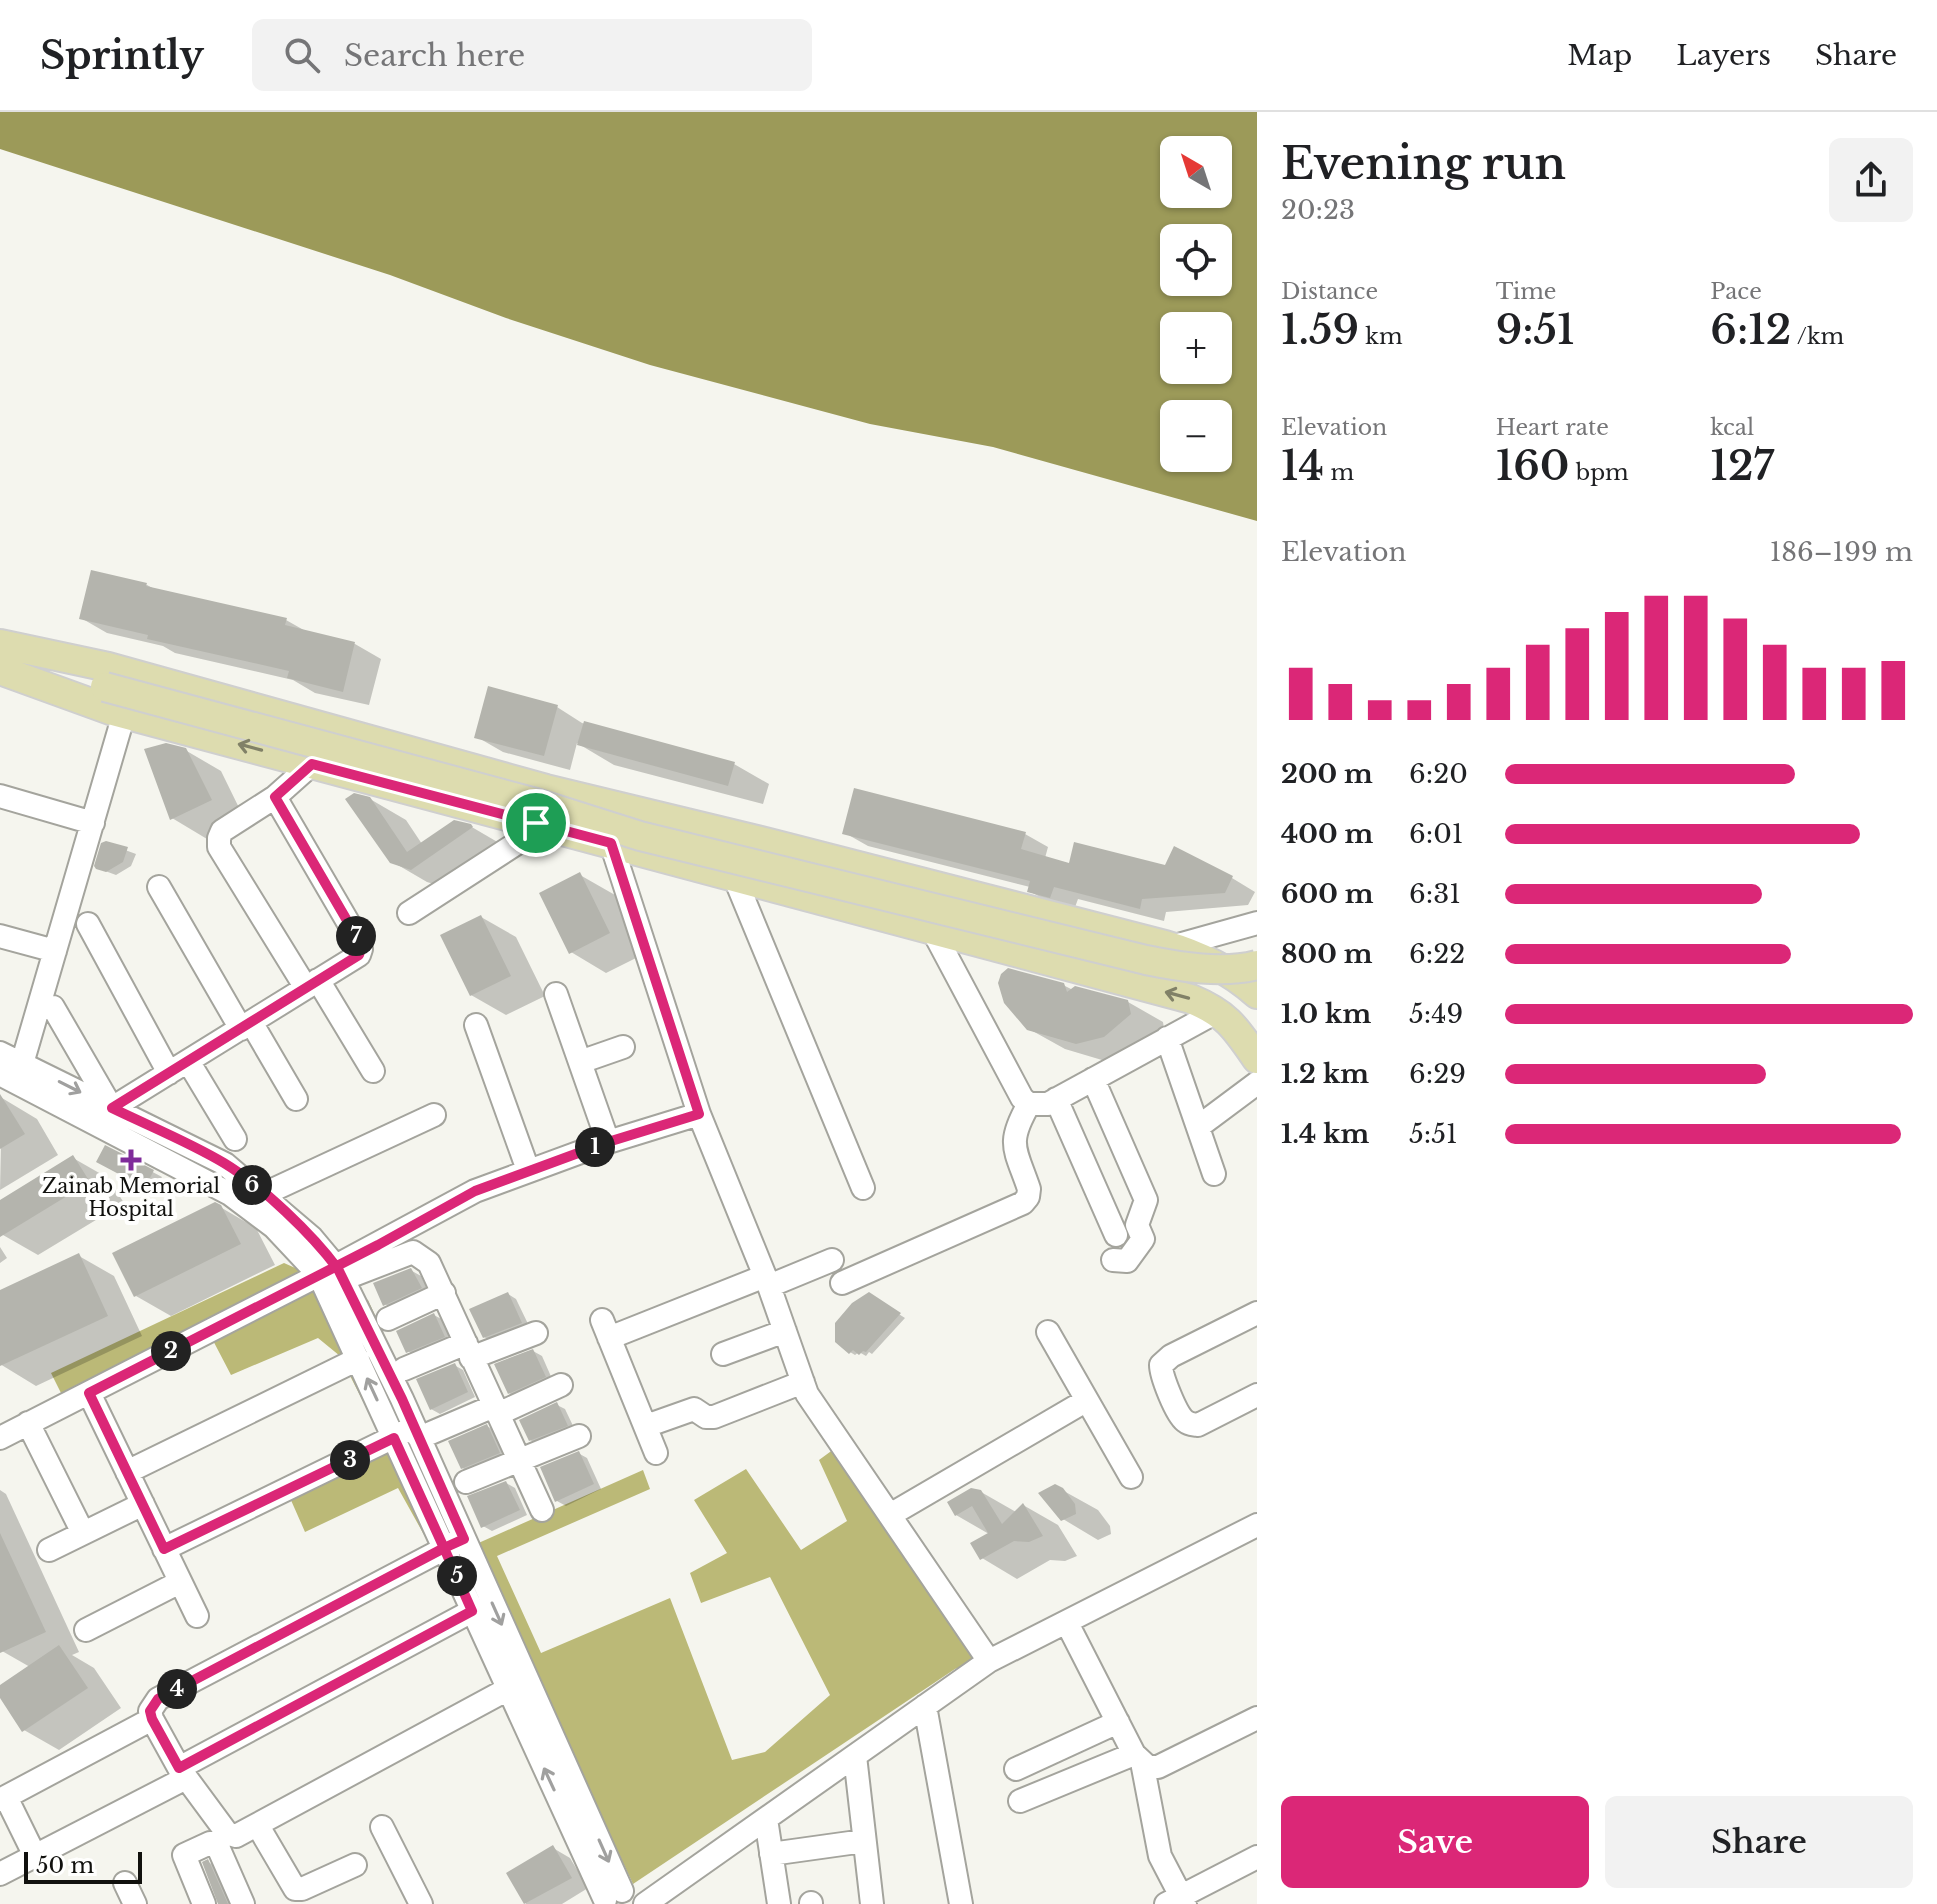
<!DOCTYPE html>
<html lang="en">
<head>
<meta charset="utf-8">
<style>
	body { margin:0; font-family:"Libre Baskerville",serif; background:#f2f2f2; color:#202124; height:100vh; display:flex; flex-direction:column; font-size:30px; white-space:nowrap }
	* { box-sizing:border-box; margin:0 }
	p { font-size:26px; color:#757577 }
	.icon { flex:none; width:44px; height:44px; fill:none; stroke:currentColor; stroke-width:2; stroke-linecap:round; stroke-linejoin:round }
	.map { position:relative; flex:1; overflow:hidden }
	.side { display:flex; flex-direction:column; background:#fff; width:680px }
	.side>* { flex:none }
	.needle { width:52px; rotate:321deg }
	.tools { position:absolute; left:1160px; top:24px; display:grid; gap:16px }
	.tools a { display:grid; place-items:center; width:72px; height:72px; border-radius:12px; background:#fff; box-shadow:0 2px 6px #0004; font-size:40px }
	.scale { position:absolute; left:24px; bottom:20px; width:118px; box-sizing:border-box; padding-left:8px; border:4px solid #11110e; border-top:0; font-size:22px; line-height:28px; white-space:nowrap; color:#11110e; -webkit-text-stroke:6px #fffffe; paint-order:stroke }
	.pin { position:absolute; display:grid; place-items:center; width:68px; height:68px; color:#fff; margin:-34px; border:4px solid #fff; border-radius:50%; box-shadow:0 2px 8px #0007 }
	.km { position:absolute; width:40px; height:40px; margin:-20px; border-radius:50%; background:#222; color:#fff; font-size:22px; line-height:40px; text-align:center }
	.round { display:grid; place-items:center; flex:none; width:84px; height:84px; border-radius:12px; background:#f2f2f2 }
	.summary { display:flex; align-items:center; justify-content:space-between; height:136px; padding:0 24px }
	h1 { font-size:44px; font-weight:600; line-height:60px }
	.metrics { display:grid; grid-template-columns:repeat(3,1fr); gap:12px; height:136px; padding:8px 24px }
	.metrics div { display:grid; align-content:center }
	.metrics b { font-size:40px; font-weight:600 }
	.metrics small { font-size:22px; font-weight:400 }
	.metrics p { font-size:22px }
	.chart { height:224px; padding:16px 24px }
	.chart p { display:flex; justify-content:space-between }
	.chart svg { width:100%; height:144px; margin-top:8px; stroke:#db2777; stroke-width:6 }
	.action { display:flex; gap:16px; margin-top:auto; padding:16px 24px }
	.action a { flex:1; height:92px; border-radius:12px; background:#db2777; color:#fff; font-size:32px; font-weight:600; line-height:92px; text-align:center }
	.action a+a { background:#f2f2f2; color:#202124 }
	ul { padding:0 24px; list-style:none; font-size:26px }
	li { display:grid; grid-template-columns:128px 96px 1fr; align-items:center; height:60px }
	li i { height:20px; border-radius:10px; background:#db2777 }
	header { display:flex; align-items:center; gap:48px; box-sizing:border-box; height:112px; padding:0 40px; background:#fff; border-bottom:2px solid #e0e0e0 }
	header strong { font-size:38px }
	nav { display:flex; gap:44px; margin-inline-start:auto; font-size:28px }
	.search { width:560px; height:72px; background:#f2f2f2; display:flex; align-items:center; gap:20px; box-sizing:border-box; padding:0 28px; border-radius:12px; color:#757577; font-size:30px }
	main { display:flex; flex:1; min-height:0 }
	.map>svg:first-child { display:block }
	.forest { fill:#bbb977 }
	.water { fill:#9c9a59; fill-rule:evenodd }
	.shadow { fill:#0003 }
	.building { fill:#b4b4ad }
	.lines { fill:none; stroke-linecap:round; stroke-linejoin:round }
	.minor-casing { stroke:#a4a49d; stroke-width:26 }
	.major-casing { stroke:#cfcfcf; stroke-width:32 }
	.minor { stroke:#fff; stroke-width:22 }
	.major { stroke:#dddcaf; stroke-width:28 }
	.major-bridge-casing { stroke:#cfcfcf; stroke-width:32; stroke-linecap:butt }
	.major-bridge { stroke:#dddcaf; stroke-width:28 }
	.oneway { stroke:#818167 }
	.oneway2 { stroke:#a0a09f }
	.route-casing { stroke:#fff; stroke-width:16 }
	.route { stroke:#db2777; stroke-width:10 }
	.poi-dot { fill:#7f2b9a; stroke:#fffffe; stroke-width:3 }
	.labels { text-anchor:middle; stroke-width:8; stroke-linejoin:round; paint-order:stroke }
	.poi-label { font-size:20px; fill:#11110e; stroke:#fffffe }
</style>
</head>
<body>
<header>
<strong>Sprintly</strong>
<div class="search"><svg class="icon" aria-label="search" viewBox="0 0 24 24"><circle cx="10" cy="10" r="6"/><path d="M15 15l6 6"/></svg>Search here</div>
<nav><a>Map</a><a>Layers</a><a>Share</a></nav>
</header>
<main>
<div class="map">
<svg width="1257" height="1792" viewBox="0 0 1257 1792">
	<rect width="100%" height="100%" fill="#f5f5ee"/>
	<!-- forest -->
	<path class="forest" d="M 284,1151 L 368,1188 L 475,1420 L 428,1430 L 398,1376 L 305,1420 L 283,1370 L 379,1321 L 340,1244 L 318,1226 L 231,1263 L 207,1217 L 64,1287 L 51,1261 Z
		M 834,1337 L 980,1547 L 955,1557 L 633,1772 L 474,1433 L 643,1358 L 650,1377 L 497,1444 L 541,1541 L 670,1486 L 732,1648 L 765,1640 L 830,1583 L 770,1465 L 701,1491 L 690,1461 L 727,1441 L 694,1388 L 746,1357 L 801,1438 L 847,1409 L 819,1348 Z"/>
	<!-- water -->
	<path class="water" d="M 0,0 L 1257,0 L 1257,409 L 993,335 L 870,312 L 650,253 L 506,206 L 390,163 L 0,37 ZM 1174,38 L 1218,38 L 1218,82 L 1174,82 ZM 1174,126 L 1218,126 L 1218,170 L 1174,170 ZM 1174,214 L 1218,214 L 1218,258 L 1174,258 ZM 1174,302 L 1218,302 L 1218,346 L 1174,346 Z"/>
	<!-- shadow -->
	<path class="shadow" d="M 92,460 L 147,473 L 158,479 L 286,508 L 309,521 L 355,532 L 381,547 L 369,593 L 315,581 L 293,568 L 175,541 L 163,534 L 107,521 L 81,506 Z
		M 557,595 L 582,611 L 734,652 L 769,672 L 763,692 L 614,653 L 577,631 L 570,658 L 503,640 L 477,625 Z
		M 185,638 L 221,659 L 245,708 L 207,727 L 172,706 Z
		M 370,687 L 406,708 L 422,732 L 470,714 L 506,735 L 447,776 L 427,770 L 391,749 Z
		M 845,721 L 1025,722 L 1048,735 L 1045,746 L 1070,754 L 1166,755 L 1232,766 L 1255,780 L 1248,793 L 1166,800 L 1164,809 L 1078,787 L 1074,798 L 1053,792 L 1029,779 L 1030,775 L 868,734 Z
		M 106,731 L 136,742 L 131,754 L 116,763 L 97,756 Z
		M 580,763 L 615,783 L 644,842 L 606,861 L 571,840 Z
		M 481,805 L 516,825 L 545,884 L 506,903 L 471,883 Z
		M 1063,873 L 1073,878 L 1128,890 L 1163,910 L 1165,923 L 1112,951 L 1065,937 L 1029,917 Z
		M 2,986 L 37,1007 L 58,1043 L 0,1078 Z
		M 106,1035 L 162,1065 L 154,1079 L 99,1049 Z
		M 73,1046 L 108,1066 L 124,1091 L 38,1143 L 3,1123 L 0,1119 L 0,1090 Z
		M 215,1092 L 256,1116 L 275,1153 L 171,1204 L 136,1184 Z
		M 0,1135 L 7,1146 L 0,1151 Z
		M 79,1144 L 114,1164 L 142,1224 L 36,1274 L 0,1252 L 0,1180 Z
		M 412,1159 L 421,1164 L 429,1181 L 393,1197 L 385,1192 Z
		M 508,1182 L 516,1187 L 530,1216 L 493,1230 L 484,1225 Z
		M 869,1183 L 905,1206 L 872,1242 L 869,1240 L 866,1244 L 859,1240 L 855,1243 L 850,1240 Z
		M 434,1203 L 443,1208 L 452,1229 L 416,1244 L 408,1239 Z
		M 533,1239 L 542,1244 L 553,1269 L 518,1286 L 509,1281 Z
		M 454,1253 L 463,1258 L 475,1285 L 440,1302 L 431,1297 Z
		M 557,1293 L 565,1297 L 575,1318 L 539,1333 L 530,1328 Z
		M 487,1314 L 495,1319 L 507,1346 L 471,1360 L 462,1356 Z
		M 578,1341 L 587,1346 L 601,1377 L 566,1394 L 557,1389 Z
		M 506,1371 L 515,1376 L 527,1403 L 492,1419 L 483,1414 Z
		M 0,1378 L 6,1382 L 79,1540 L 72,1543 L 94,1556 L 121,1596 L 59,1638 L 24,1618 L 0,1583 L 0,1575 L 30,1555 L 2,1539 L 0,1535 Z
		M 1062,1378 L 1098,1398 L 1110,1414 L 1111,1422 L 1098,1428 L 1063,1407 Z
		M 981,1380 L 1016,1400 L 1023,1393 L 1058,1413 L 1077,1444 L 1065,1449 L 1050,1448 L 1017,1467 L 982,1446 L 989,1422 L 956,1403 Z
		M 553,1736 L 570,1746 L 588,1776 L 562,1792 L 526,1792 L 508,1762 Z
		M 208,1750 L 234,1765 L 246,1792 L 221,1792 Z"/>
	<!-- building -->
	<path class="building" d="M 91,458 L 147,471 L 146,474 L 287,506 L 285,513 L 355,530 L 343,580 L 287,566 L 289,559 L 147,527 L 148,523 L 79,507 Z
		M 488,574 L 558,593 L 544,644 L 474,626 Z
		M 584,609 L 735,650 L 728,674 L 577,633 Z
		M 166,631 L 186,636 L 212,688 L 170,708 L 144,637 Z
		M 854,676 L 1026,720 L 1021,737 L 1069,751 L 1074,730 L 1165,753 L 1174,734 L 1233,764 L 1225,781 L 1142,787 L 1140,797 L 1054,775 L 1050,786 L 1027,780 L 1030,769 L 842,722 Z
		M 354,681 L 370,685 L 407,740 L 454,708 L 471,712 L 473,715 L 411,758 L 390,751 L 345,687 Z
		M 106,729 L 128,735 L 123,750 L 106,760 L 96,757 L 94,754 L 101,731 Z
		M 580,760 L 610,821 L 569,842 L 539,781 Z
		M 481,803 L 511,864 L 470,884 L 440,823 Z
		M 1008,856 L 1064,871 L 1067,880 L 1075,874 L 1128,888 L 1131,902 L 1104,925 L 1076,932 L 1027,918 L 1004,891 L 998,871 L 1001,862 Z
		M 0,982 L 25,1022 L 0,1037 Z
		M 105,1033 L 154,1058 L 145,1076 L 96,1050 Z
		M 73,1043 L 90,1070 L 0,1125 L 0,1088 Z
		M 215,1090 L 221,1093 L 241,1132 L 134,1185 L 112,1141 Z
		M 79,1141 L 108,1204 L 0,1254 L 0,1178 Z
		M 411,1156 L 422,1176 L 383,1194 L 373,1171 Z
		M 508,1180 L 522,1211 L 483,1226 L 469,1197 Z
		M 869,1180 L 901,1201 L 866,1240 L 863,1239 L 859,1243 L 853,1238 L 849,1242 L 835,1230 L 835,1211 L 852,1191 Z
		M 434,1201 L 445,1225 L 406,1241 L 396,1219 Z
		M 533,1237 L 546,1265 L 508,1282 L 494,1252 Z
		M 455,1251 L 468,1280 L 430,1298 L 416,1267 Z
		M 557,1290 L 568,1314 L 529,1329 L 519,1308 Z
		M 487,1312 L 500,1341 L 461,1357 L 448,1329 Z
		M 579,1339 L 594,1372 L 555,1390 L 540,1355 Z
		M 506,1369 L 520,1398 L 481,1416 L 467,1384 Z
		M 1055,1372 L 1063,1376 L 1075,1392 L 1076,1402 L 1061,1409 L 1038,1381 Z
		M 971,1376 L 981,1378 L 1002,1412 L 1023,1391 L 1043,1424 L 1029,1430 L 1014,1429 L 980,1448 L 970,1431 L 988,1421 L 972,1394 L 955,1404 L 947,1390 Z
		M 0,1421 L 46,1520 L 0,1541 Z
		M 59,1533 L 88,1576 L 22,1620 L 0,1586 L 0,1573 Z
		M 553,1733 L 572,1766 L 524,1792 L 506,1761 Z
		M 208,1747 L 228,1792 L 218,1792 L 202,1750 Z"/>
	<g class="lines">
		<!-- minor casing -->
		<g class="minor-casing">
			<path id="minor" d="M 0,684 L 93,711
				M 275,685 L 222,719 L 219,726 L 219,735 L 306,876
				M 611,731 L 699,1002 L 769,1174 L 807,1282 L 989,1549
				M 734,764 L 863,1076
				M 159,775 L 241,917
				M 409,801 L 545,713
				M 88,812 L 169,961
				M 932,817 L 1022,986 L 1029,992 L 1048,992 L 1218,899
				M 0,824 L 55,839
				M 1171,835 L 1257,811
				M 318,868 L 373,959
				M 556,882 L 608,1030
				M 53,895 L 111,995
				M 251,910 L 296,987
				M 476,913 L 528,1058
				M 1167,926 L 1214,1062
				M 0,941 L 225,1052 L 312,1126 L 338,1157 L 402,1287 L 622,1779
				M 188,949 L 235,1027
				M 580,950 L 623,935
				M 0,962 L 230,1082 L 274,1115 L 319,1163 L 605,1788
				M 19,962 L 124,602
				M 1093,967 L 1146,1088 L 1137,1113 L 1143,1127 L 1127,1149 L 1113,1148
				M 1056,987 L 1116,1123
				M 107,1004 L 112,996 L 359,843 L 361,837 L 359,829 L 275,685 L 312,652
				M 1198,1015 L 1257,971
				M 264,1082 L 434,1003
				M 343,1167 L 413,1140 L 429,1151 L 542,1398
				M 842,1171 L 1023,1091 L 1028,1085 L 1029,1077 C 1015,1036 1006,1032 1029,992
				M 769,1174 L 832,1148
				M 1257,1201 L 1171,1244 L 1161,1253 C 1161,1264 1176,1302 1185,1309 C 1190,1313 1193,1312 1198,1313 L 1257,1283
				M 388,1207 L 444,1181
				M 602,1208 L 656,1341
				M 1048,1220 L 1131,1365
				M 609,1226 L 765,1164
				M 723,1242 L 785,1219
				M 471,1246 L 536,1221
				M 404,1257 L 466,1231
				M 89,1281 L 197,1504
				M 498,1302 L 561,1273
				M 28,1311 L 83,1421
				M 646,1314 L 694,1297 L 706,1305 L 714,1305 L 803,1270
				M 0,1326 L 319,1163 L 475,1079 L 608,1030 L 699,1002
				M 419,1326 L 494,1294
				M 127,1360 L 358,1247
				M 466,1370 L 579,1324
				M 890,1403 L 1087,1288
				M 455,1431 L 158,1587 L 150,1599 L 152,1607 L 179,1656 L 227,1721 L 236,1724 L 508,1577
				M 164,1437 L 404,1320
				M 49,1438 L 143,1392
				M 1067,1511 L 1134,1642 L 1148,1655 L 1158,1655 L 1257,1606
				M 86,1518 L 180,1470
				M 925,1594 L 961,1792
				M 855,1644 L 872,1792
				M 1142,1650 L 1160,1744 L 1185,1792
				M 179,1656 L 472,1499
				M 1016,1657 L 1118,1610
				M 6,1685 L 35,1744
				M 0,1688 L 152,1607
				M 1020,1689 L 1134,1642
				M 766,1707 L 779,1792
				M 258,1714 L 295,1777 L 302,1777 L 355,1753
				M 382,1715 L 421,1792
				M 771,1742 L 864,1729
				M 0,1762 L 186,1666
				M 125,1771 L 135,1792
				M 811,1791 L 811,1792
				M 204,1792 L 184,1743 L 210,1731 L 215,1731 L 218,1735 L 243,1792
				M 645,1792 L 989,1549 L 1257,1413
				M 1166,1792 L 1257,1745"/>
		</g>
		<!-- major casing -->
		<g class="major-casing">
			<path id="major" d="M 0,532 L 108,555 L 546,677 L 773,732 L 1165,833 C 1197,842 1232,859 1257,882
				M 0,558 L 113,599 L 1191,887 C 1227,902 1235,915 1257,947"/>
		</g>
		<!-- minor -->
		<use href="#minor" class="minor"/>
		<!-- major -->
		<use href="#major" class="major"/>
		<!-- major-bridge casing -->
		<g class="major-bridge-casing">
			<path id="major-bridge" d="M 105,575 L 536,691 L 640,724 L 1146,848 C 1180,855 1223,862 1257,853"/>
		</g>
		<!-- major-bridge -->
		<use href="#major-bridge" class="major-bridge"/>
	</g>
	<!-- one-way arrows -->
	<defs><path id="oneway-shaft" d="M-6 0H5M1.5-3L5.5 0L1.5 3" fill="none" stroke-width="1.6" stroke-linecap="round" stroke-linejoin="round" transform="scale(2)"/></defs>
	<g class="oneway">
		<use href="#oneway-shaft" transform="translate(250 635) rotate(-165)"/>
		<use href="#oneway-shaft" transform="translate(1177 883) rotate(-165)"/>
	</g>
	<g class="oneway2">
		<use href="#oneway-shaft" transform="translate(70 975) rotate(27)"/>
		<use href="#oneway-shaft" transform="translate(372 1277) rotate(-115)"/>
		<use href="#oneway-shaft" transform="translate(497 1502) rotate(66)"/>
		<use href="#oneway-shaft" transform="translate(549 1667) rotate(-115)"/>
		<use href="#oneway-shaft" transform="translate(604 1739) rotate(66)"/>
	</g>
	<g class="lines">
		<!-- route casing -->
		<g class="route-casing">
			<path id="route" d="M 536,711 L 611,731 L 699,1002 L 608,1030 L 475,1079 L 378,1133 L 89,1281 L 164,1437 L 394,1326 L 444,1436 L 158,1587 L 150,1599 L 152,1607 L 179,1656 L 472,1499 L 444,1436 L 464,1427 L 402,1287 L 338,1157 C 312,1122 262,1074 224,1051 C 189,1030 149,1014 112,996 L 359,843 L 361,837 L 359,829 L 275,685 L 312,652 L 536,711"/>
		</g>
		<!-- route -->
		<use href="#route" class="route"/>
	</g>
	<!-- markers -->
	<path class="poi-dot" d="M127 1036h8v8h8v8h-8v8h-8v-8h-8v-8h8z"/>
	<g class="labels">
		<!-- poi labels -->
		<g class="poi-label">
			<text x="131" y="1081">Zainab Memorial<tspan x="131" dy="23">Hospital</tspan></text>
		</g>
	</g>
</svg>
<div class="tools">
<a><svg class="needle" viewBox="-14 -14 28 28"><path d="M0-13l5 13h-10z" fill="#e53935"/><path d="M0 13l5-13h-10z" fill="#757577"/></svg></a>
<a><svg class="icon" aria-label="locate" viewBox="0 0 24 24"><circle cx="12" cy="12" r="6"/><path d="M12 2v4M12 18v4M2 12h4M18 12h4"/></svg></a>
<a>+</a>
<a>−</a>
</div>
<div class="scale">50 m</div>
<div class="pin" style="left:536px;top:711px;background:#1e9e55"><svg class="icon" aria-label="arrive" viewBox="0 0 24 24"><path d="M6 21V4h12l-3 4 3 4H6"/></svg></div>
<b class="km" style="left:595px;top:1035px">1</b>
<b class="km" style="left:171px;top:1239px">2</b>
<b class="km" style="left:350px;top:1348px">3</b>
<b class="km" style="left:177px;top:1577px">4</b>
<b class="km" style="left:457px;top:1464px">5</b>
<b class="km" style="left:252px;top:1073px">6</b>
<b class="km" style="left:356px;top:824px">7</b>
</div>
<section class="side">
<div class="summary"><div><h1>Evening run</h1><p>20:23</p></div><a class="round"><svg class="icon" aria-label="share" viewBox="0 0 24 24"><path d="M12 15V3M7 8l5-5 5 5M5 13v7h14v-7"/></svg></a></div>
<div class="metrics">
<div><p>Distance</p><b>1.59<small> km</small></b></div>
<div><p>Time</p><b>9:51</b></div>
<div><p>Pace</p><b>6:12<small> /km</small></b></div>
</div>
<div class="metrics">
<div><p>Elevation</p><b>14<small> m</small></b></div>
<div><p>Heart rate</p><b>160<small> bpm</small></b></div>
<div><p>kcal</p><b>127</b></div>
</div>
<div class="chart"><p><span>Elevation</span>186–199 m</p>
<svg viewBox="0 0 160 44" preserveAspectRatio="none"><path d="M5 44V28M15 44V33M25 44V38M35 44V38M45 44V33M55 44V28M65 44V21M75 44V16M85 44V11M95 44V6M105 44V6M115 44V13M125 44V21M135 44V28M145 44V28M155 44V26"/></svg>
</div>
<ul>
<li><b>200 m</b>6:20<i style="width:71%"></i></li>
<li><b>400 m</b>6:01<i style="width:87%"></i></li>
<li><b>600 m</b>6:31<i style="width:63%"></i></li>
<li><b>800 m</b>6:22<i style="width:70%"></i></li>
<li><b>1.0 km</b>5:49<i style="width:100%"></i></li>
<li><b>1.2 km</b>6:29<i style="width:64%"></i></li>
<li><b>1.4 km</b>5:51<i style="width:97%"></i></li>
</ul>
<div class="action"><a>Save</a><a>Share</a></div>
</section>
</main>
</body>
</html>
